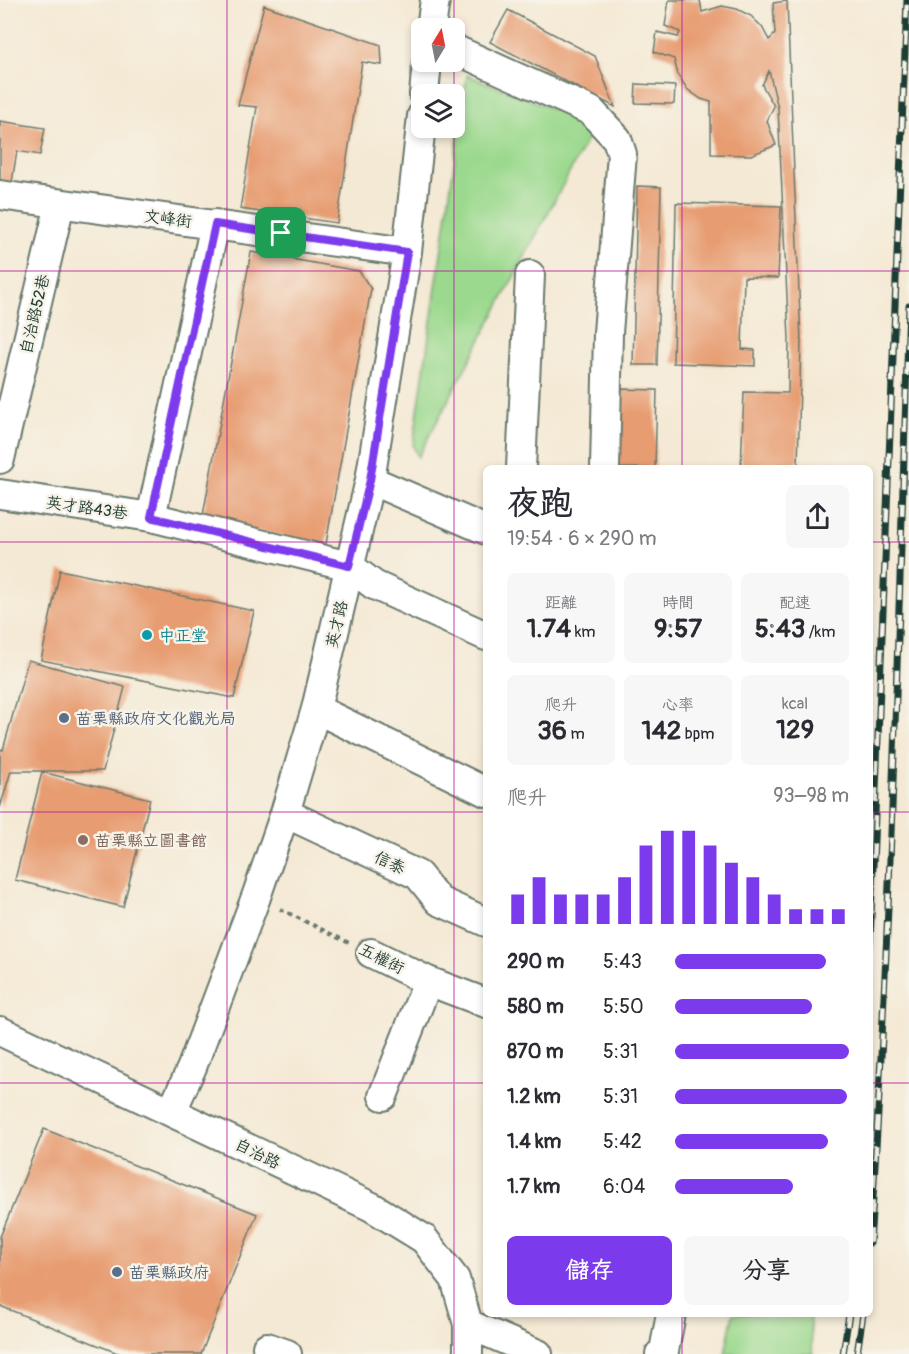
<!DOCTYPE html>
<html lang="zh-TW">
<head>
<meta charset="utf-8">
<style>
	body { margin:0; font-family:Pangolin,"LXGW WenKai TC",sans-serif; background:#f7f7f7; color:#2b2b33; height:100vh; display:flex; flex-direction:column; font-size:22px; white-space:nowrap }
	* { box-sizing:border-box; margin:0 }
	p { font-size:20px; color:#7c7c81 }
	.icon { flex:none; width:33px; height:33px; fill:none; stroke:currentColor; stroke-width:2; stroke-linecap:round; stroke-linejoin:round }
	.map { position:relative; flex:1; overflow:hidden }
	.sheet { position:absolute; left:483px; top:465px; width:390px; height:852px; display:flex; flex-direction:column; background:#fff; border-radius:9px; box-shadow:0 3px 9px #0003 }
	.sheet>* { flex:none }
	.needle { width:39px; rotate:10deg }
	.fabs { position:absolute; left:411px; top:18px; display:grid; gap:12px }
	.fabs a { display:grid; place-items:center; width:54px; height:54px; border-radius:9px; background:#fff; box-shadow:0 3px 9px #0003; font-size:30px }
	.pin { position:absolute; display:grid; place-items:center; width:51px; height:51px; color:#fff; margin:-26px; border-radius:12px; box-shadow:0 3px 9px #0006 }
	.round { display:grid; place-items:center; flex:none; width:63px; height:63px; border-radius:9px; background:#f7f7f7 }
	.headline { display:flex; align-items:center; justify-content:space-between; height:102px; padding:0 24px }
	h1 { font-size:33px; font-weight:700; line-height:45px }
	.stats { display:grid; grid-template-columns:repeat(3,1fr); gap:9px; height:102px; padding:6px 24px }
	.stats div { display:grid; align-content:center; border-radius:9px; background:#f7f7f7; text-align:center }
	.stats b { font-size:26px; font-weight:700 }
	.stats small { font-size:16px; font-weight:400 }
	.stats p { font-size:16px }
	.chart { height:168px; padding:12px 24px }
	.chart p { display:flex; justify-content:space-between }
	.chart svg { width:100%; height:108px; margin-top:6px; stroke:#7c3aed; stroke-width:6 }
	.primary-button { display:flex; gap:12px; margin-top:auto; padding:12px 24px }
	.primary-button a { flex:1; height:69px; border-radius:9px; background:#7c3aed; color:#fff; font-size:24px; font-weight:700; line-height:69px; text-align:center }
	.primary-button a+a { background:#f7f7f7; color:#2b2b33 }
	ul { padding:0 24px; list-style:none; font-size:20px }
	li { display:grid; grid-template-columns:96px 72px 1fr; align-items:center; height:45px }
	li i { height:15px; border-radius:8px; background:#7c3aed }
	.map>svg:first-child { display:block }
	.green { fill:#9bd98e; stroke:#5d8b61; stroke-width:1.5 }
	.building { fill:#e79c71 }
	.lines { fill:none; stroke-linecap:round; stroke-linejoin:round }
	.minor-casing { stroke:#6a796c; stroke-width:32 }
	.path { stroke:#6a796c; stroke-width:4; stroke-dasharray:4.5 4.5; stroke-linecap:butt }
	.minor { stroke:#fff; stroke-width:28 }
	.rail-casing { stroke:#1f3d34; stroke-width:7 }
	.rail { stroke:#f7f3e8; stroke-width:4.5; stroke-dasharray:14; stroke-linecap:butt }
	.route-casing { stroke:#fff; stroke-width:12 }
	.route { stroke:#7c3aed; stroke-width:8 }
	.grid { fill:none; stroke:#b5179e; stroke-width:1.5; stroke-opacity:0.55 }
	.culture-dot { fill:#0f9aa8; stroke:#f7f3e8; stroke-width:2 }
	.service-dot { fill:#5c6f8a; stroke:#f7f3e8; stroke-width:2 }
	.education-dot { fill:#8d6e63; stroke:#f7f3e8; stroke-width:2 }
	.labels { text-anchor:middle; stroke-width:5; stroke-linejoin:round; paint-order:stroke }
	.street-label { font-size:16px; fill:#1f3d34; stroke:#f7f3e8 }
	.culture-label { font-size:16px; fill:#0d838f; stroke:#f7f3e8; text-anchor:start }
	.service-label { font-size:16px; fill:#4e5e75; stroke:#f7f3e8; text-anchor:start }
	.education-label { font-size:16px; fill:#785e54; stroke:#f7f3e8; text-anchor:start }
</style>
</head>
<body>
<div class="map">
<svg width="909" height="1354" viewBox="0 0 909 1354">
	<rect width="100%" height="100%" fill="#f7f3e8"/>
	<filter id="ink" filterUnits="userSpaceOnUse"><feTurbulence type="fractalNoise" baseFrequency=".0167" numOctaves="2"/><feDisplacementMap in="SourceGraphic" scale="12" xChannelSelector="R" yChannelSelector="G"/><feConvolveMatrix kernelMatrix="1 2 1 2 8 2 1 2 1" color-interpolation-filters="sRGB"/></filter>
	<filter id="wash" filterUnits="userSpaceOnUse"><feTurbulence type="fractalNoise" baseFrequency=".008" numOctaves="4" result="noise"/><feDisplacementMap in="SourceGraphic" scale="24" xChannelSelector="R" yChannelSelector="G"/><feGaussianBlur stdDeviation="1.35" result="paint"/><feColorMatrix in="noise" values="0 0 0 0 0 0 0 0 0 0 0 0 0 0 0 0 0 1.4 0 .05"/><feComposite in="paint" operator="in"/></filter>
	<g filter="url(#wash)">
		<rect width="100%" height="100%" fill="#f4e9d4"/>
		<!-- green -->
		<path class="green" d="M 467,75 L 584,121 L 590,134 L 418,457 L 413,446 Z
			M 733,1314 L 809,1314 L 813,1354 L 725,1354 Z"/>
		<g id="blocks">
			<!-- building -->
			<path class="building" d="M 669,0 L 700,0 L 702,12 L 722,6 L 737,9 L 751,16 L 762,27 L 769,40 L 775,34 L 773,3 L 787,1 L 801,341 L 798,468 L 741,468 L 744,392 L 788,393 L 789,339 L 778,108 L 769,71 L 762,85 L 774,106 L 767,121 L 776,145 L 751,155 L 711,154 L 711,102 L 701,99 L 687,89 L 678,75 L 674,59 L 654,52 L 657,32 L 678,37 L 680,32 L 665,26 Z
				M 264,5 L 381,45 L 382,65 L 362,62 L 337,223 L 240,209 L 257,107 L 238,105 Z
				M 508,10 L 595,56 L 615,107 L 490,42 Z
				M 636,84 L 675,86 L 674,104 L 635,103 Z
				M 0,121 L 45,128 L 40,155 L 17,151 L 12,182 L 0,181 Z
				M 637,186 L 661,187 L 657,365 L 633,365 Z
				M 676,203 L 781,206 L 778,278 L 744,277 L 742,349 L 755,350 L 755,366 L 673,363 Z
				M 251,252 L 359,271 L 371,289 L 326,544 L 202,521 Z
				M 619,389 L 657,390 L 655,468 L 617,468 Z
				M 60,570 L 254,611 L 234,698 L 41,660 Z
				M 28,660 L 125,687 L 103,771 L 11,771 L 0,808 L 0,749 L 3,750 Z
				M 42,772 L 150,799 L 123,907 L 15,880 Z
				M 44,1129 L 257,1214 L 201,1354 L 120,1354 L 0,1306 L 0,1237 Z"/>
		</g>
	</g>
	<g filter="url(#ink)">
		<use href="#blocks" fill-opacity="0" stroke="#6a796c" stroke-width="1.5"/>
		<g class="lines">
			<!-- minor casing -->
			<g class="minor-casing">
				<path id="minor" d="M 431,28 L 435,0
					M 454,49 L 591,111 L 617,139 L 622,154 L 608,333 L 605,468
					M 424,94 L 427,62
					M 0,195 L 407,252
					M 0,459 L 60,204
					M 521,468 L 530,275
					M 370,480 L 486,530
					M 0,494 L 151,517 L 349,566 L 374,585 L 486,636
					M 151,517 L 215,224
					M 316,709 L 486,792
					M 285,813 L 418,875 L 439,901 L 486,922
					M 371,953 L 428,981 L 486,1003
					M 0,1031 L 372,1207 L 424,1239 L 455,1279 L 468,1324 L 468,1354
					M 383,1096 L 428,981
					M 172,1111 L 192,1067 L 256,897 L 285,813 L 316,709 L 370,480 L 407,252 L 422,116
					M 468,1324 L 538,1354
					M 267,1347 L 287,1354
					M 660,1354 L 664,1351 L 671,1314"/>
			</g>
			<!-- path -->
			<path class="path" d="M 280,909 L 349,943"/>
			<!-- minor -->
			<use href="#minor" class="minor"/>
			<!-- rail casing -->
			<g class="rail-casing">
				<path id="rail" d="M 870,942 L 907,0
					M 870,1243 C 891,931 898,619 909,306
					M 843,1354 L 849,1314
					M 857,1354 L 863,1314"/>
			</g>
			<!-- rail -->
			<use href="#rail" class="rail"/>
		</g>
	</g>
	<g class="lines" filter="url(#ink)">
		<!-- route casing -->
		<g class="route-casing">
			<path id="route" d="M 215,224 L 407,252 L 370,480 L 349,566 L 151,517 Z"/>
		</g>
		<!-- route -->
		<use href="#route" class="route"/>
	</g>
	<!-- grid -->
	<path class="grid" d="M 227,0 L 227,1354M 454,0 L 454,28M 682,0 L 682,468M 454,28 L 454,62M 454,62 L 454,94M 454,94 L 454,128M 454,128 L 454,1354M 0,271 L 909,271M 0,542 L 486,542M 870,542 L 909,542M 0,812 L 486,812M 870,812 L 909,812M 0,1083 L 486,1083M 870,1083 L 909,1083M 682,1314 L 682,1354"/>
	<!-- markers -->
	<circle class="culture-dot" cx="147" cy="635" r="6"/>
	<g class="service-dot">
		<circle cx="64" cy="718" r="6"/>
		<circle cx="117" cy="1272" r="6"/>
	</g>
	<circle class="education-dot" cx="83" cy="840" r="6"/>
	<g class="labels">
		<!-- street labels -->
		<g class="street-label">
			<text transform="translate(168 218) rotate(7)" y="6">文峰街</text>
			<text transform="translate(34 314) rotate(-77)" y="6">自治路52巷</text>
			<text transform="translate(87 507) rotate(8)" y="6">英才路43巷</text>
			<text transform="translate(336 624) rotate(-77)" y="6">英才路</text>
			<text transform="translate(390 862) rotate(25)" y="6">信泰</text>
			<text transform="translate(382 958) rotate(26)" y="6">五權街</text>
			<text transform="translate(258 1153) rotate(26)" y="6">自治路</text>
		</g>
		<!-- culture labels -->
		<g class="culture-label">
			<text x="159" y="641">中正堂</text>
		</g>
		<!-- service labels -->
		<g class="service-label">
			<text x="76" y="724">苗栗縣政府文化觀光局</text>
			<text x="129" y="1278">苗栗縣政府</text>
		</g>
		<!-- education labels -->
		<g class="education-label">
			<text x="95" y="846">苗栗縣立圖書館</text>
		</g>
	</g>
</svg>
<div class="fabs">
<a><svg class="needle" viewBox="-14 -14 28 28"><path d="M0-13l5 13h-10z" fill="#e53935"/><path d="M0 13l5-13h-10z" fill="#7c7c81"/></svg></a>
<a><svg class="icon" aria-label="layers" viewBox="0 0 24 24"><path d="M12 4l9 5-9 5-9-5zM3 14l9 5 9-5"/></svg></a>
</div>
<div class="pin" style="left:281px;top:233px;background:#1e9e55"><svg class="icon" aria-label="arrive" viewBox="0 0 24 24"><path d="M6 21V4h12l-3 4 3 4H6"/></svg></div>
<section class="sheet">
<div class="headline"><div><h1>夜跑</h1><p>19:54 · 6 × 290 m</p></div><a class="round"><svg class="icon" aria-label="share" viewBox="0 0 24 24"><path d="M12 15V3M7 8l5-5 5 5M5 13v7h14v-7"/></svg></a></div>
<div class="stats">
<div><p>距離</p><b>1.74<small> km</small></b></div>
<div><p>時間</p><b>9:57</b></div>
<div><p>配速</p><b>5:43<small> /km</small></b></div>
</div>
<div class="stats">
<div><p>爬升</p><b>36<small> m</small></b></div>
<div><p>心率</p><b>142<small> bpm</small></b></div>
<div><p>kcal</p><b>129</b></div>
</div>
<div class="chart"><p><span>爬升</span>93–98 m</p>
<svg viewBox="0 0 160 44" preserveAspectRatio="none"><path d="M5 44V32M15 44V25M25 44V32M35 44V32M45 44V32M55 44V25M65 44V12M75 44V6M85 44V6M95 44V12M105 44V19M115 44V25M125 44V32M135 44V38M145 44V38M155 44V38"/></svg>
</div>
<ul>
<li><b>290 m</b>5:43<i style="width:87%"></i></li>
<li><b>580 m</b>5:50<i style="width:79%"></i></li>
<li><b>870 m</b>5:31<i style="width:100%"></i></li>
<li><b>1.2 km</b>5:31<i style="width:99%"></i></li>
<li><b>1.4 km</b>5:42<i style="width:88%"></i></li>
<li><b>1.7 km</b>6:04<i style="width:68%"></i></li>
</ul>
<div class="primary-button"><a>儲存</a><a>分享</a></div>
</section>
</div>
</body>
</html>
